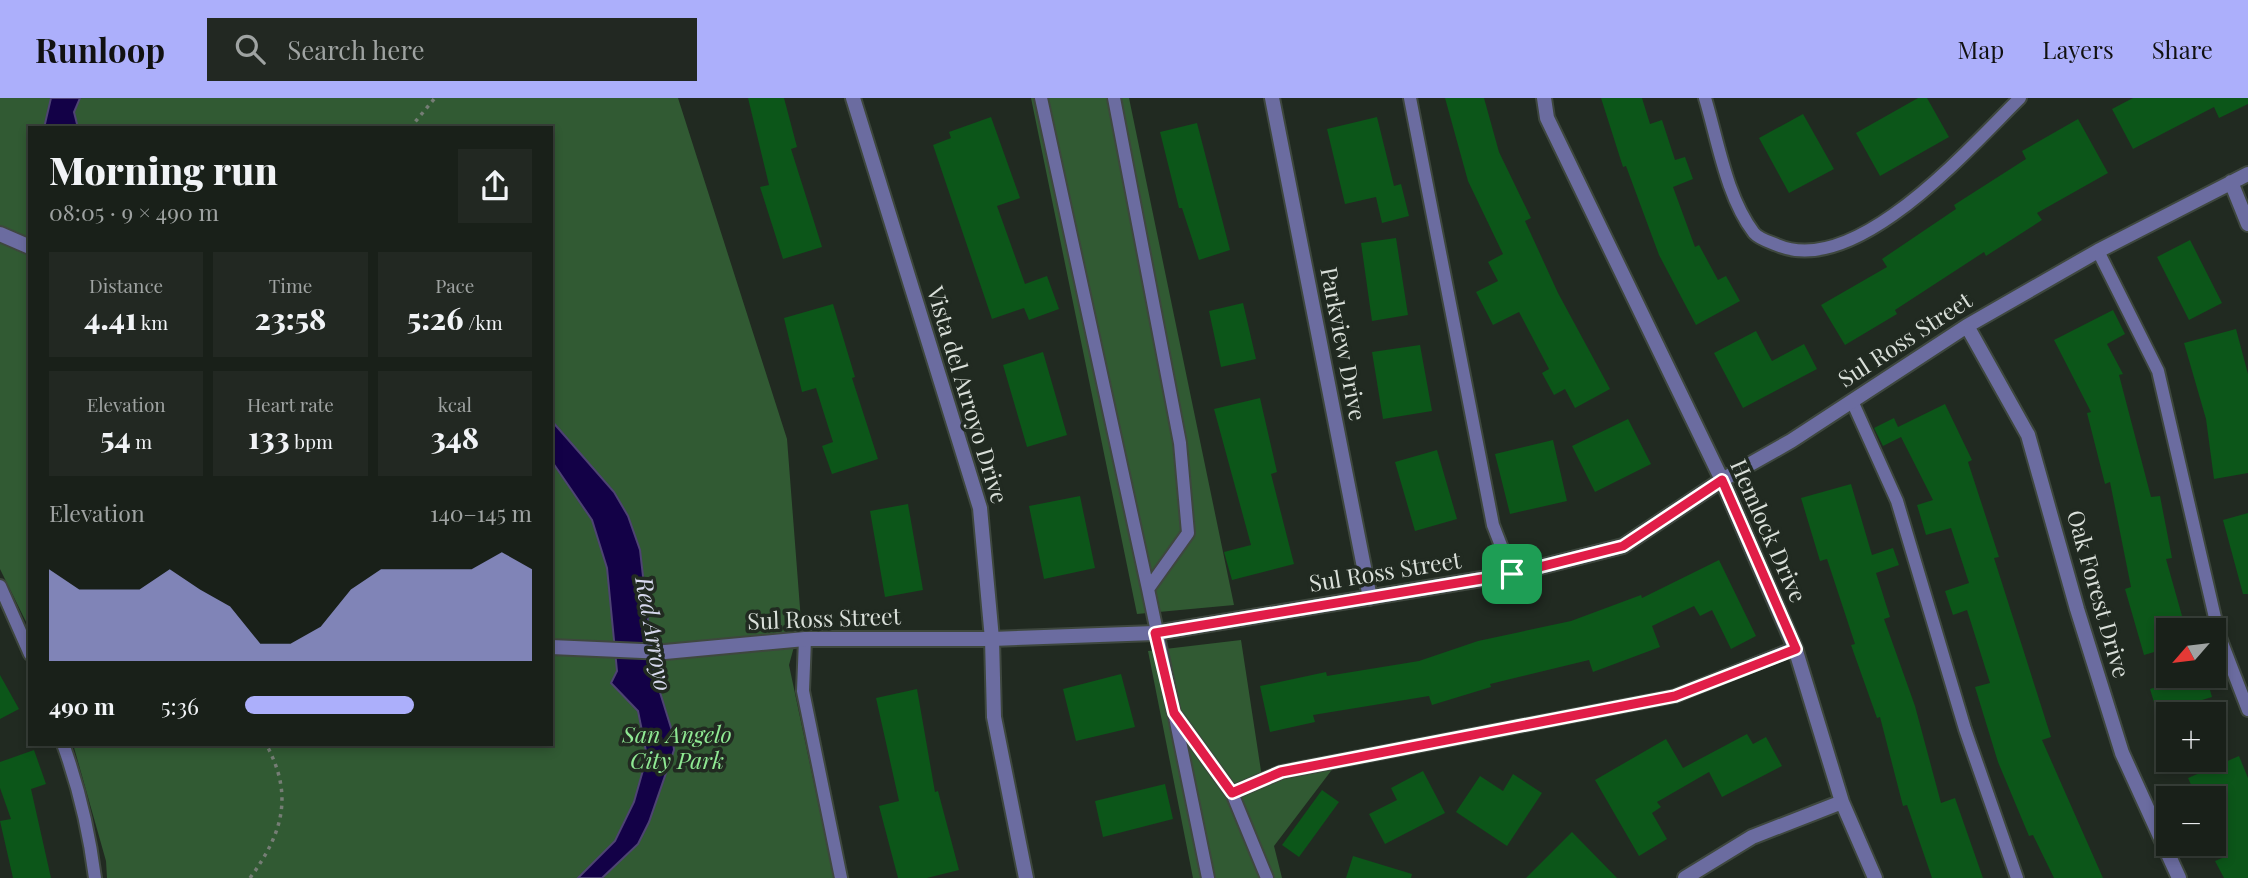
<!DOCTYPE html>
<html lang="en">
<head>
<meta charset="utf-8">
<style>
	body { margin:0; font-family:"Playfair Display",serif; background:#222822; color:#f1f3f6; height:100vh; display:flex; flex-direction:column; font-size:26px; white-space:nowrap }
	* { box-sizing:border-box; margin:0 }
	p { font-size:23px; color:#9fa3a2 }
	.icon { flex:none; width:38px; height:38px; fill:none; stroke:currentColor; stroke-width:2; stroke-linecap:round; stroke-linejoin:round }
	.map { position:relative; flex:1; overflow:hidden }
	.details { position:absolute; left:28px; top:28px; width:525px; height:620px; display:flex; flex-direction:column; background:#192019; border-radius:0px; box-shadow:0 4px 10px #0003,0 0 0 2px #373e38 }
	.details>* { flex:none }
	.needle { width:46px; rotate:242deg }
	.controls { position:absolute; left:2156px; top:520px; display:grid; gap:14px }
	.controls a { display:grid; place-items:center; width:70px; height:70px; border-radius:0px; background:#192019; box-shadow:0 4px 10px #0003,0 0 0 2px #373e38; font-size:35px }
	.pin { position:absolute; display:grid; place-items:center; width:60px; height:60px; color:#fff; margin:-30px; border-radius:14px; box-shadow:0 4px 10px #0006 }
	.round { display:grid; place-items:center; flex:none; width:74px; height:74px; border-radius:0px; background:#222822 }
	.summary { display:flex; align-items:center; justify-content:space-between; height:119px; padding:0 21px }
	h1 { font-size:38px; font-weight:800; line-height:52px }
	.figures { display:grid; grid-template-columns:repeat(3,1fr); gap:10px; height:119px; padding:7px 21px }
	.figures div { display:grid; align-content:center; border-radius:0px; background:#222822; text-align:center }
	.figures b { font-size:30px; font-weight:800 }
	.figures small { font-size:19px; font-weight:400 }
	.figures p { font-size:19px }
	.chart { height:196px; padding:14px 21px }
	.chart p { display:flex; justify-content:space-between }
	.chart svg { width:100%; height:126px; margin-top:7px; fill:#acaffb; opacity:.7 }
	ul { padding:0 21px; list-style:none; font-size:23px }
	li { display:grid; grid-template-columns:112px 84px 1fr; align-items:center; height:52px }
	li i { height:18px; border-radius:9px; background:#acaffb }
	header { display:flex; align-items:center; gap:42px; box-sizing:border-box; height:98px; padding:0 35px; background:#acaffb; color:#111 }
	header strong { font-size:33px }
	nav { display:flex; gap:38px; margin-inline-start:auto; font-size:24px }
	.search { width:490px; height:63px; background:#222822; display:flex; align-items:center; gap:18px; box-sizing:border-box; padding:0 24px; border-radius:0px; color:#9fa3a2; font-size:26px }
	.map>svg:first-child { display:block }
	.green { fill:#315a33 }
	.water { fill:#130147; stroke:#4e4473; stroke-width:2 }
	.building { fill:#0c5619 }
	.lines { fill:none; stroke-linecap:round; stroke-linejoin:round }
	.lane-casing { stroke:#3e473e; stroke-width:16 }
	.street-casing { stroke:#3e473e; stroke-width:18 }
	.path { stroke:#757d75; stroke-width:3.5; stroke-dasharray:3.5 5; stroke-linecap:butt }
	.lane { stroke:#6b6ca0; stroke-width:12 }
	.street { stroke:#6b6ca0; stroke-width:14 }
	.route-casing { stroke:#fff; stroke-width:14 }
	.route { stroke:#e11d48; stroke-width:9 }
	.labels { text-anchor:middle; stroke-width:7; stroke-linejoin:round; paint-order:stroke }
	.street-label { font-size:23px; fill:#d9dfd9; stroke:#212a21 }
	.park-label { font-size:23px; font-style:italic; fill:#8fe993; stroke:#212a21 }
	.water-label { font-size:24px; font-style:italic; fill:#d7d9ee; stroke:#212a21 }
</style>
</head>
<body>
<header>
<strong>Runloop</strong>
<div class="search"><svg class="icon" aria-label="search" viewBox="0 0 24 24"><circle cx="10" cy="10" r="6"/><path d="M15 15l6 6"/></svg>Search here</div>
<nav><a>Map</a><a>Layers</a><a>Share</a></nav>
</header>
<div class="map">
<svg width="2248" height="780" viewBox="0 0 2248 780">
	<rect width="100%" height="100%" fill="#212a21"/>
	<!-- green -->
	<path class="green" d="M 0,0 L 678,0 L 787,341 L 801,523 L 789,567 L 834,780 L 107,780 L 106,763 L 73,646 L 551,646 L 551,30 L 30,30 L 30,532 L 0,471 Z
		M 1031,0 L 1129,0 L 1234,507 L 1137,516 Z
		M 1241,542 L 1263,686 L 1334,669 L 1274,748 L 1282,780 L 1193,780 L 1148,553 Z"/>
	<!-- water -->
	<path class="water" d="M 51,0 L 80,0 L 74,14 L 78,30 L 44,30 Z
		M 551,322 L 614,394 L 628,418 L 640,452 L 654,575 L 672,633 L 674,652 L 649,724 L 638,746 L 602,780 L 578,780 L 615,743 L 634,704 L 647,658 L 638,613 L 611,585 L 617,573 L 607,470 L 592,422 L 551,362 Z"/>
	<!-- building -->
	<path class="building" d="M 748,0 L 784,0 L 797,49 L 791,51 L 822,149 L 783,161 L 760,89 L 769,87 Z
		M 1445,0 L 1484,0 L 1499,54 L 1531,120 L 1525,123 L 1558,195 L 1610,291 L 1575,310 L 1565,291 L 1554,297 L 1542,275 L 1549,271 L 1519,214 L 1493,227 L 1476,194 L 1498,183 L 1488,164 L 1503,156 L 1468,83 Z
		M 1601,0 L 1642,0 L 1650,26 L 1662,22 L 1675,62 L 1685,59 L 1693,81 L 1673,89 L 1695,149 L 1699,147 L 1718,182 L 1726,178 L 1740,203 L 1696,227 L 1659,157 L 1626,68 L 1623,69 Z
		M 1918,0 L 1927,0 L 1949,39 L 1880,78 L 1856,35 Z
		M 2133,0 L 2248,0 L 2248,6 L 2219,20 L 2214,9 L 2133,51 L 2112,11 Z
		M 1803,16 L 1834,71 L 1789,95 L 1759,40 Z
		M 991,19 L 1020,100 L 997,108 L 1025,186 L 1047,178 L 1059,211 L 1029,222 L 1024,210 L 992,221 L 933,47 L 951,40 L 949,34 Z
		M 1377,19 L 1394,88 L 1401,86 L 1409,118 L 1382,125 L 1376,99 L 1345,106 L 1327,31 Z
		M 2078,21 L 2108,75 L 2037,115 L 2042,122 L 1986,158 L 1984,154 L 1895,212 L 1897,216 L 1845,247 L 1821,207 L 1887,169 L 1882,161 L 1956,111 L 1954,107 L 2026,61 L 2022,53 Z
		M 1197,25 L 1230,152 L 1199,162 L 1182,110 L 1179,110 L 1160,34 Z
		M 1396,140 L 1408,217 L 1372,223 L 1361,145 Z
		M 2190,142 L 2222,205 L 2189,222 L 2157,159 Z
		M 1243,205 L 1256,261 L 1221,269 L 1209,213 Z
		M 833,206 L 855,279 L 852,280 L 878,361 L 832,376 L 822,348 L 833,344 L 816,290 L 802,294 L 784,220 Z
		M 2113,212 L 2125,236 L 2107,246 L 2123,276 L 2119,277 L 2151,399 L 2160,398 L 2172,460 L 2166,461 L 2186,532 L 2168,532 L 2168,550 L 2144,557 L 2125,491 L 2131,489 L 2110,384 L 2105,386 L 2087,315 L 2091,314 L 2054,242 Z
		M 2236,231 L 2248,276 L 2248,375 L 2214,381 L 2206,321 L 2184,245 Z
		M 1756,233 L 1772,263 L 1804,246 L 1817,271 L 1743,310 L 1714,255 Z
		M 1420,247 L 1432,313 L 1383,321 L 1372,254 Z
		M 1043,254 L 1067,337 L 1027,349 L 1003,267 Z
		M 1260,300 L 1277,374 L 1271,376 L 1294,466 L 1232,482 L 1224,454 L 1251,447 L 1214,311 Z
		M 1945,306 L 1972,362 L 1968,364 L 1999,459 L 1994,460 L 2051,639 L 2042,642 L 2103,780 L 2054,780 L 2033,737 L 2029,738 L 1998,664 L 1975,589 L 1990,585 L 1967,512 L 1953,517 L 1945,493 L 1969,485 L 1951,430 L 1926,437 L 1917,407 L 1933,402 L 1901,339 L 1883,348 L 1874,330 L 1894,320 L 1898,329 Z
		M 1628,321 L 1651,366 L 1595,394 L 1572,348 Z
		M 1553,342 L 1567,403 L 1510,416 L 1495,356 Z
		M 1437,352 L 1457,421 L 1415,433 L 1395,364 Z
		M 1851,386 L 1872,457 L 1893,450 L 1899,467 L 1876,475 L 1890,519 L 1884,521 L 1915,608 L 1941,705 L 1955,700 L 1983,780 L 1932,780 L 1907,707 L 1903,708 L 1880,619 L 1877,620 L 1851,547 L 1855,546 L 1827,461 L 1820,463 L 1801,400 Z
		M 1080,398 L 1095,470 L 1044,481 L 1029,408 Z
		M 908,406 L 923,492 L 885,499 L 870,413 Z
		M 2248,415 L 2248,496 L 2243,496 L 2223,422 Z
		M 1719,462 L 1756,538 L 1731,551 L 1712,512 L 1700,518 L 1694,508 L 1652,528 L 1660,549 L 1593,574 L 1589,562 L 1490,586 L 1491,589 L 1432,607 L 1429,598 L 1313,617 L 1315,624 L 1270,634 L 1260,588 L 1326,574 L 1327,578 L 1419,563 L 1478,543 L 1571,523 L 1641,497 L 1642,500 Z
		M 1121,576 L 1135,629 L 1076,643 L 1063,591 Z
		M 0,577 L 19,611 L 0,621 Z
		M 2194,578 L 2206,578 L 2212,599 L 2192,605 L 2196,616 L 2168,616 L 2168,637 L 2164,637 L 2150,591 Z
		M 917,591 L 935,694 L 938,693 L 959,772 L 927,780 L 898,780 L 879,708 L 899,703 L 876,600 Z
		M 1747,636 L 1753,646 L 1766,639 L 1782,668 L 1722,699 L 1709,674 L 1657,704 L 1661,709 L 1652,715 L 1667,741 L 1639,758 L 1595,682 L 1666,641 L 1683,670 Z
		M 34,652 L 46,686 L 31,691 L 51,780 L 13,780 L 0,723 L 11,721 L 0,690 L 0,664 Z
		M 2239,658 L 2248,680 L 2248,780 L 2224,780 L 2215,763 L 2222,760 L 2214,740 L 2214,700 L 2197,700 L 2188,680 Z
		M 1423,673 L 1445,715 L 1385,746 L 1369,716 L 1397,702 L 1391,690 Z
		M 1513,676 L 1542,695 L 1507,748 L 1456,714 L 1480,678 L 1503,693 Z
		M 1165,686 L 1173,721 L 1103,739 L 1095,703 Z
		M 1322,692 L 1339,704 L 1299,759 L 1282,747 Z
		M 1572,734 L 1617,780 L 1526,780 Z
		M 1353,758 L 1412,776 L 1411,780 L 1346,780 Z"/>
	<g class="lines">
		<!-- lane casing -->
		<g class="lane-casing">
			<path id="lane" d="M 1041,0 L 1148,491
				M 1114,0 L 1180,345 L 1188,435 L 1148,491 L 1174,615 L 1232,695 L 1267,780
				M 1410,0 L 1493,427 L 1512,476
				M 1705,0 C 1718,43 1726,98 1754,135 C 1759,141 1770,144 1777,147 C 1856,181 1969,50 2020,0
				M 2098,153 L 2158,273 L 2219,537 L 2248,612
				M 1852,303 L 1897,403 L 1965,631 L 2017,780
				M 0,488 L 30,556
				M 805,541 L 803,593 L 841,780
				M 1175,619 L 1208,780
				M 63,646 C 79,690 89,733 95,780
				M 1232,695 L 1281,674 L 1675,598 L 1795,550"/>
		</g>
		<!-- street casing -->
		<g class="street-casing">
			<path id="street" d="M 853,0 L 980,410 L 992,541 L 994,619 L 1026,780
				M 1272,0 L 1370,500
				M 1544,0 L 1547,20 L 1722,382 L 1795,550 L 1842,704 L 1875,780
				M 2231,84 L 2248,126
				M 0,136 L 30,149
				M 1967,228 L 2028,337 L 2077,511 L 2122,655 L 2179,780
				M 551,549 L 665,554 L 805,541 L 992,541 L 1155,535 L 1512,476 L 1623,448 L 1722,382 L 1791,343 L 1967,228 L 2098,153 L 2248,76
				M 1685,780 L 1752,739 L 1842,704"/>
		</g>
		<!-- path -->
		<path class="path" d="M 410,30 L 435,0
			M 250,780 C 283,735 294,697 266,646"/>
		<!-- lane -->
		<use href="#lane" class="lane"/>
		<!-- street -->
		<use href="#street" class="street"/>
	</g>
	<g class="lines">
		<!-- route casing -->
		<g class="route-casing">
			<path id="route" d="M 1722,382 L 1796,551 L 1675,598 L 1281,674 L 1232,695 L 1174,615 L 1155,535 L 1512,476 L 1623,448 Z"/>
		</g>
		<!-- route -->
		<use href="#route" class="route"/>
	</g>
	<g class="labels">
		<!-- street labels -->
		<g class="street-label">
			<text transform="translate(1905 242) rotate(-33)" y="8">Sul Ross Street</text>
			<text transform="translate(1343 246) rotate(79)" y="8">Parkview Drive</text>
			<text transform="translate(967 297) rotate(73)" y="8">Vista del Arroyo Drive</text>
			<text transform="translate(1768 433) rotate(66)" y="8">Hemlock Drive</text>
			<text transform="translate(1385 474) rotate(-9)" y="8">Sul Ross Street</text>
			<text transform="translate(2098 496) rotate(74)" y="8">Oak Forest Drive</text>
			<text transform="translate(824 521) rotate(-2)" y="8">Sul Ross Street</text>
		</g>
		<!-- park labels -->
		<g class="park-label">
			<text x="677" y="645">San Angelo<tspan x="677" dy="26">City Park</tspan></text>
		</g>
		<!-- water labels -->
		<g class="water-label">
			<text transform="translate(653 536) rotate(80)" y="8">Red Arroyo</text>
		</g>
	</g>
</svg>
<div class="controls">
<a><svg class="needle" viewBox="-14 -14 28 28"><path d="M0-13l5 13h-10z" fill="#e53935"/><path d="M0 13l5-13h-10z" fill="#9fa3a2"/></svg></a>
<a>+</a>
<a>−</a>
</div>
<div class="pin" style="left:1512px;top:476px;background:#1e9e55"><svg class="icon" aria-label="arrive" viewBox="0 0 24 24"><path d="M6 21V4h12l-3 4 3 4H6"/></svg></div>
<section class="details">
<div class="summary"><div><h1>Morning run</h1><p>08:05 · 9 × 490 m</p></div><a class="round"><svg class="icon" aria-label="share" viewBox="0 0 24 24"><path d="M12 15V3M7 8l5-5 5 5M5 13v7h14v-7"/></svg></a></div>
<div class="figures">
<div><p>Distance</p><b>4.41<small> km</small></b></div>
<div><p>Time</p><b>23:58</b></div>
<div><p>Pace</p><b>5:26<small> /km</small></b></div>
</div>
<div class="figures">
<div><p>Elevation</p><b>54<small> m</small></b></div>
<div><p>Heart rate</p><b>133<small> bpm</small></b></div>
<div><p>kcal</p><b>348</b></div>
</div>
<div class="chart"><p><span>Elevation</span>140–145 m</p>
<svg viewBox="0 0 160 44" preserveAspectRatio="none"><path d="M0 44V12L10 19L20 19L30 19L40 12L50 19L60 25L70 38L80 38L90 32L100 19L110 12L120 12L130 12L140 12L150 6L160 12V44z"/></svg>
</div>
<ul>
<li><b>490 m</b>5:36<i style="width:59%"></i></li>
</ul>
</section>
</div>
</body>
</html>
